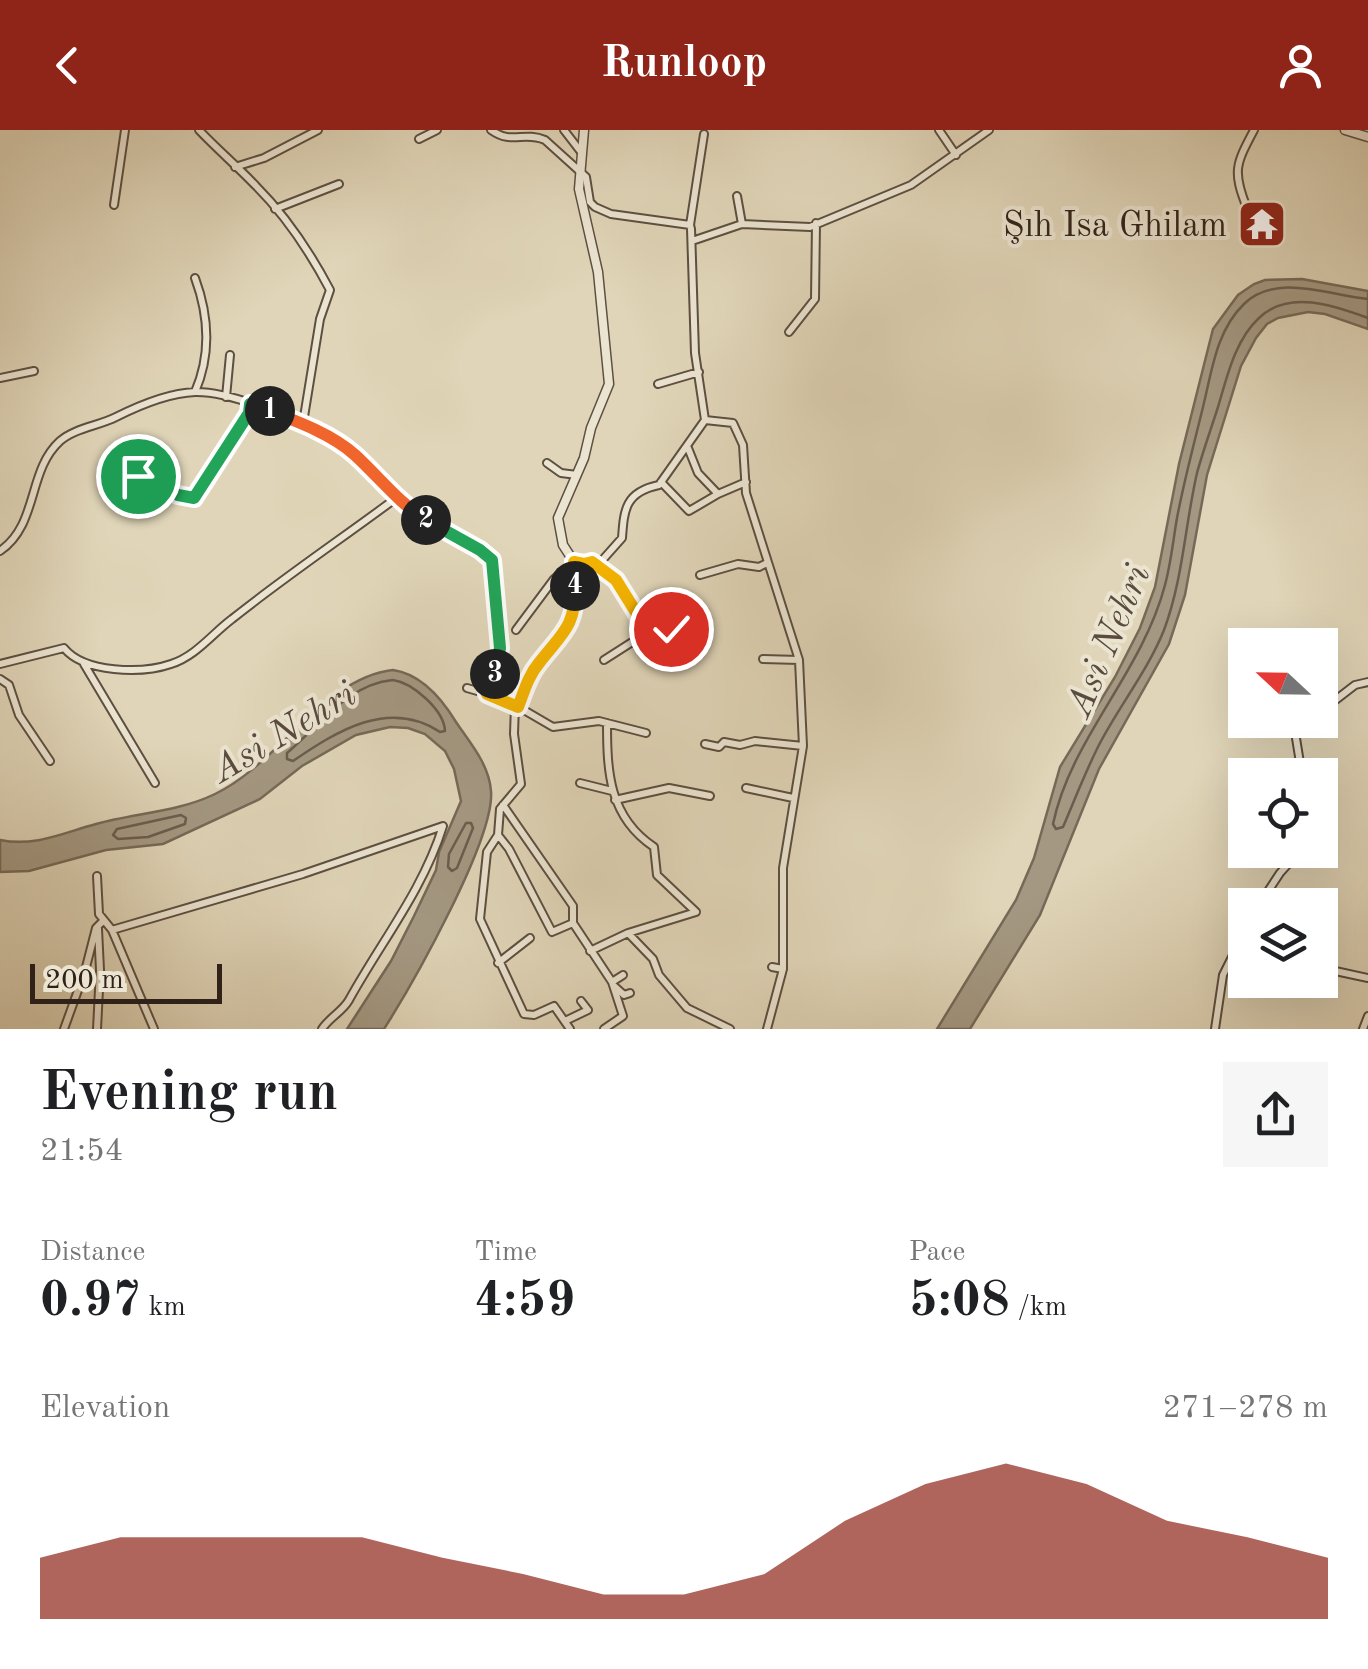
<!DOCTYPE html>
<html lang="en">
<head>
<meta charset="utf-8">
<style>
	body { margin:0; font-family:"Old Standard TT",serif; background:#f6f6f6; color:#202124; height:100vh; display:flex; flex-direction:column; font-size:38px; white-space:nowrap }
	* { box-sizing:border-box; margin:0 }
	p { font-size:32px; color:#757577 }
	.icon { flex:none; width:55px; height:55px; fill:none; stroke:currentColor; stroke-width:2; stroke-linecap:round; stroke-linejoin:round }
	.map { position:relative; height:899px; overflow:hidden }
	.details { display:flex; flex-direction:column; background:#fff; flex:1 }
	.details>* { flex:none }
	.needle { width:65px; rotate:292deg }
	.controls { position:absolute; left:1228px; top:498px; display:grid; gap:20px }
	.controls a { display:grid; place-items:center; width:110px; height:110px; border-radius:0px; background:#fff; box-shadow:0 10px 40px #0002; font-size:50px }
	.scale { position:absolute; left:30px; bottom:25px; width:192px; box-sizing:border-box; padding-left:10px; border:5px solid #312219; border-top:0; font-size:28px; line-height:35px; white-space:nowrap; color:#312219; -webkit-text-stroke:8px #ebe4d1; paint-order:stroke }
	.pin { position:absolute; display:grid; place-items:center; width:85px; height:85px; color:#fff; margin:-42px; border:5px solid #fff; border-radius:50%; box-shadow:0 2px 10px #0007 }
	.km { position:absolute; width:50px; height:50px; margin:-25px; border-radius:50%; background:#222; color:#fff; font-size:28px; line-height:50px; text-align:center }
	.round { display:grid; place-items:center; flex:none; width:105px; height:105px; border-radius:0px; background:#f6f6f6 }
	.summary { display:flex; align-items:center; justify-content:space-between; height:170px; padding:0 40px }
	h1 { font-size:55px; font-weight:800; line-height:75px }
	.figures { display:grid; grid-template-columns:repeat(3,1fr); gap:15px; height:170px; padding:10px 40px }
	.figures div { display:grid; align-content:center }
	.figures b { font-size:50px; font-weight:800 }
	.figures small { font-size:28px; font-weight:400 }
	.figures p { font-size:28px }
	.chart { height:280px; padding:20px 40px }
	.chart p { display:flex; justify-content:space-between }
	.chart svg { width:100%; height:180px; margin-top:10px; fill:#8f2418; opacity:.7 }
	header { display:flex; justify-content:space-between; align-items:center; height:130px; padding:0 40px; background:#8f2418; color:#fff; font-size:45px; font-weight:800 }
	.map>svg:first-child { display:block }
	.water { fill:#a49882; stroke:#766958; stroke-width:2.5 }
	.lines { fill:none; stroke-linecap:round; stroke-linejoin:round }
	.shore { stroke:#6a5d4e; stroke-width:2.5 }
	.minor-casing { stroke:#5d4f41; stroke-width:10 }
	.tertiary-casing { stroke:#5d4f41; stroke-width:11 }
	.minor { stroke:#ebe4d1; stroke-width:6 }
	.tertiary { stroke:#ebe4d1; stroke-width:8 }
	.split-1-casing { stroke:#fff; stroke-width:20 }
	.split-2-casing { stroke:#fff; stroke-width:20 }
	.split-3-casing { stroke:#fff; stroke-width:20 }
	.split-4-casing { stroke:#fff; stroke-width:20 }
	.split-5-casing { stroke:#fff; stroke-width:20 }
	.split-1 { stroke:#22a559; stroke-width:12 }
	.split-2 { stroke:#f0652b; stroke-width:12 }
	.split-3 { stroke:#22a559; stroke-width:12 }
	.split-4 { stroke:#f5b400; stroke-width:12 }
	.split-5 { stroke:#f5b400; stroke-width:12 }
	.labels { text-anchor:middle; stroke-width:8; stroke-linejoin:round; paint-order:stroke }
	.poi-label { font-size:35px; fill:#312219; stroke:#ebe4d1; text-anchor:end }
	.water-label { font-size:38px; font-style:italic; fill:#594b3e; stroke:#ebe4d1 }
</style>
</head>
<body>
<header><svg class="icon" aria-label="back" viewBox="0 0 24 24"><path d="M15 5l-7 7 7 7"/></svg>Runloop<svg class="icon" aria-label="person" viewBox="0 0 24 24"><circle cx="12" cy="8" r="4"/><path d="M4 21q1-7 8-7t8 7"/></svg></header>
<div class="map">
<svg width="1368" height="899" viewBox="0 0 1368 899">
	<rect width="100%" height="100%" fill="#e0d5b8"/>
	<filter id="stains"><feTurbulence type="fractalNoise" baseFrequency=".002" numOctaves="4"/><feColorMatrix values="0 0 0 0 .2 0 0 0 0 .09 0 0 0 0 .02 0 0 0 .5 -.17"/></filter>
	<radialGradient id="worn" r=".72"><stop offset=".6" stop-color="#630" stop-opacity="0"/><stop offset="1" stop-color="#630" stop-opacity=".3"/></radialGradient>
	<!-- water -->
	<path class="water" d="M 1302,149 L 1368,161 L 1368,199 L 1325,184 L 1308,182 L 1278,188 L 1267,194 L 1256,208 L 1241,236 L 1207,345 L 1185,465 L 1169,514 L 1099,639 L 1040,785 L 970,899 L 937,899 L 1016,770 L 1034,728 L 1060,637 L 1115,547 L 1140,498 L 1155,457 L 1179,334 L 1213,199 L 1238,165 L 1254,154 L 1265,150 Z
		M 393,540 C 421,544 442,569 456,592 C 470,613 489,634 491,661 C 495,709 412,855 384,899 L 347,899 L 391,831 L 414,786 L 436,740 L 439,722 L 461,671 L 454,639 L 445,621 L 425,604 L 408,598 L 390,597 L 356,605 L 302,636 L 260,669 L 163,714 L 106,720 L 29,741 L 0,742 L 0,710 C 35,717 63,703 96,694 C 135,683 178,682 215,664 C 278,634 325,547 393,540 Z"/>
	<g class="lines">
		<!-- shore -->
		<path class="shore" d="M 1368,169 C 1330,166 1277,142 1244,174 C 1216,201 1212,241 1203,277 C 1194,314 1184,351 1177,388 C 1173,411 1171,433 1165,455 C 1142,543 1071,608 1053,694 L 1056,699 L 1063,697 C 1075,669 1086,640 1100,613 C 1120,575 1148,540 1164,500 C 1183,449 1185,395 1197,343 C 1203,321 1211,299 1218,277 C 1227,247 1235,210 1259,188 C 1289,159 1335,176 1368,188
			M 393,550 C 413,553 444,580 445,601 L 440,602 C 389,568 337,601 293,631 L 287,629 L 287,623 C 320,595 348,554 393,550 Z
			M 181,685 L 186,688 L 185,694 L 148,707 L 118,709 L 113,705 L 117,699 Z
			M 466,693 L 471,693 L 473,698 L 457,738 L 452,741 L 448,737 L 449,724 Z"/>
		<!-- minor casing -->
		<g class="minor-casing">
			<path id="minor" d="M 199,0 C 217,19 238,37 256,56 C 285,85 311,124 330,160 L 320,189 L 303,293
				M 491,0 C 512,15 523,1 545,10 L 586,47 L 590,72 L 595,77 L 611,84 L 690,95 L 691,99 L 695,223 L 705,290 L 659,355 C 625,362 624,380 622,408 L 598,435
				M 564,0 L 581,22
				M 939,0 L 956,25
				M 419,9 L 437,0
				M 235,37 L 264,28 L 318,0
				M 737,66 L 742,94
				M 114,75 L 125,0
				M 1247,78 C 1232,41 1236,34 1254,0
				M 275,79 L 339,54
				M 690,95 L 704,4
				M 692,111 L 742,94 L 810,97 L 911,55 L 989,0
				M 789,202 L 815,169 L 816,93
				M 0,248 L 34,241
				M 658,254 L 699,242
				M 195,262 C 211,225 209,186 195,148
				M 226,267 L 230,225
				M 705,290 L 733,293 L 743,315 L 746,363 L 799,530 L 803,616 L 783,738 L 783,839 L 767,899
				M 547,333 L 561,343 L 577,345
				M 138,346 L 177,365 L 194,368 L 249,283 L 250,273
				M 661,352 L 689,381 L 718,364 L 698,343 L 688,318
				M 718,364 L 746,352
				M 0,421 C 39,394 27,341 60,311 C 75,298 98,296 116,287 C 140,275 168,263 195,262 C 234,261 326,299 355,325 C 376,344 393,366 415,383 C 440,401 469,410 492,430 L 501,519 L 499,535 L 487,564
				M 700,445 L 738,434 L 759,437 L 767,433
				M 516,500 L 554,449 L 574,432 L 584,435 L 592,432 L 616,450 L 647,500
				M 763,529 L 799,530
				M 604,530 L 665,491 L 683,513 L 685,521
				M 0,534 L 64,518 C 84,543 142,544 171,534 C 196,526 212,504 232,489 C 286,446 344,407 399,366
				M 84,534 L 155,653
				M 0,549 L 9,555 L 19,585 L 50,631
				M 467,558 L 505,569 L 553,597 L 599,591 L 646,603
				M 515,575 L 514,604 L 521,654 L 500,679 L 498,705 L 487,722 L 480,789 L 524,884 L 534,885 L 554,876 L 570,899
				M 518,577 L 528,549 L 567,498 L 576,481 L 574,433
				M 1320,582 L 1355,555 L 1368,552
				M 607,593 C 607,642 609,687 654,717 L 657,745 L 696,782 L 628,803
				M 705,614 L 719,617 L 724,612 L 740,615 L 755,611 L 803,616
				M 1302,645 L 1295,602 L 1310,590
				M 580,653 L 612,661
				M 746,658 L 793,668
				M 615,670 L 669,658 L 710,666
				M 503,675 L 573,776 L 573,793 L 612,852 L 623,886 L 604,899
				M 498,705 L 509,719 L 552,802 L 573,793
				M 97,746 L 99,784 L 112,800 L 154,899
				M 1259,775 L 1280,743 L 1301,720
				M 112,800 L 303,744 L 443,696 C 423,760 381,812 349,870 C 343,881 329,888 322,899
				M 590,821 L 628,803 L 653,829 L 659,845 L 687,878 L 730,899
				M 1320,832 L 1326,839 L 1368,848
				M 498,833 L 530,808
				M 772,837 L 783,839
				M 612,852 L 623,845
				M 614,856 L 624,865 L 630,863
				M 565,891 L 588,880 L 581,871
				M 64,899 L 85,841 L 96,798 L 103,791
				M 97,899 L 100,840 L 98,799
				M 1215,899 L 1223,845 L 1245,801
				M 1363,899 L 1368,886"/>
		</g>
		<!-- tertiary casing -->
		<g class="tertiary-casing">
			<path id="tertiary" d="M 1345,0 L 1368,7
				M 574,432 L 563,415 L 558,388 L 584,328 L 591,298 L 609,254 L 598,142 L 579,59 L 584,0"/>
		</g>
		<!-- minor -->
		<use href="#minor" class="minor"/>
		<!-- tertiary -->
		<use href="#tertiary" class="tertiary"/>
	</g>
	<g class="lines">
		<!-- split-1 casing -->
		<g class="split-1-casing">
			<path id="split-1" d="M 138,346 L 178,365 L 194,368 L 249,283 L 250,274 L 270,281"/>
		</g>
		<!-- split-2 casing -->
		<g class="split-2-casing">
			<path id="split-2" d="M 270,281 C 299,292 333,305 355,325 C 379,347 399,373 426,390"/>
		</g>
		<!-- split-3 casing -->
		<g class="split-3-casing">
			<path id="split-3" d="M 426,390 L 480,420 L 492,430 L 500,518 L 495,544"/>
		</g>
		<!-- split-4 casing -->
		<g class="split-4-casing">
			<path id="split-4" d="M 495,544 L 487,564 L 518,577 C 524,562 528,546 539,533 C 562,503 576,497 575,456"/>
		</g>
		<!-- split-5 casing -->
		<g class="split-5-casing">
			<path id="split-5" d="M 575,456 L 574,432 L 584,434 L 592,432 L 616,450 L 647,500 L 665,491 L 671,499"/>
		</g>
		<!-- split-1 -->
		<use href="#split-1" class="split-1"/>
		<!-- split-2 -->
		<use href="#split-2" class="split-2"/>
		<!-- split-3 -->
		<use href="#split-3" class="split-3"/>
		<!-- split-4 -->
		<use href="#split-4" class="split-4"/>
		<!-- split-5 -->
		<use href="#split-5" class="split-5"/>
	</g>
	<!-- icons -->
	<defs>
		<g id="temple-square" transform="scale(2.5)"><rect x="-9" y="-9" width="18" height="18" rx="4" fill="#8f2418" stroke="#ebe4d1"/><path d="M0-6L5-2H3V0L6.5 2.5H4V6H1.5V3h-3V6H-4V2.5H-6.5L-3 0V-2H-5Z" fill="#fff"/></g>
	</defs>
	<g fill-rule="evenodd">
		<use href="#temple-square" x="1262" y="94"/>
	</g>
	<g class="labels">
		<!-- poi labels -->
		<g class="poi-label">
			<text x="1227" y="106">Şıh Isa Ghilam</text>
		</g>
		<!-- water labels -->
		<g class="water-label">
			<text transform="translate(1107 510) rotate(-67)" y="13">Asi Nehri</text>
			<text transform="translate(283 601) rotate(-31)" y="13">Asi Nehri</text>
		</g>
	</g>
	<rect width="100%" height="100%" filter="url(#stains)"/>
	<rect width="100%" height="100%" fill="url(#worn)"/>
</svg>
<div class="controls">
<a><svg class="needle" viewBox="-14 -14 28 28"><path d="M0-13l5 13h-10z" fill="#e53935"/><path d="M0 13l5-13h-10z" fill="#757577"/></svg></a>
<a><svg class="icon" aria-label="locate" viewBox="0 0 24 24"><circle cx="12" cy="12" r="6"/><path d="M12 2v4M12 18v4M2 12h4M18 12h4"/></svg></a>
<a><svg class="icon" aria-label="layers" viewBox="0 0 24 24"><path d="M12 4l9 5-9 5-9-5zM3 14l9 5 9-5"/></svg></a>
</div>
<div class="scale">200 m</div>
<div class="pin" style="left:138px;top:346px;background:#1e9e55"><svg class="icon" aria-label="arrive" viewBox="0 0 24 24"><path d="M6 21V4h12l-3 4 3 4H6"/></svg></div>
<div class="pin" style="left:671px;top:499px;background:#d93025"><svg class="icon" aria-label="check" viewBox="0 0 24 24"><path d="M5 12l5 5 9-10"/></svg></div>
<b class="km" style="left:270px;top:281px">1</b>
<b class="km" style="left:426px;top:390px">2</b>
<b class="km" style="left:495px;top:544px">3</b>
<b class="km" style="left:575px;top:456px">4</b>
</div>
<section class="details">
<div class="summary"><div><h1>Evening run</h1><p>21:54</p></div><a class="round"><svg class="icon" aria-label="share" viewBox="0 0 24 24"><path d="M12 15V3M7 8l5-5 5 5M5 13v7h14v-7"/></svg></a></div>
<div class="figures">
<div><p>Distance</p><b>0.97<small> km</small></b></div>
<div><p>Time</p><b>4:59</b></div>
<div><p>Pace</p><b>5:08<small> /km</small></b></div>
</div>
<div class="chart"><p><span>Elevation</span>271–278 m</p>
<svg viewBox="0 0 160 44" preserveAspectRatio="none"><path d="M0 44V29L10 24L20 24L30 24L40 24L50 29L60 33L70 38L80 38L90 33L100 20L110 11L120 6L130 11L140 20L150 24L160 29V44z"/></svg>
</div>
</section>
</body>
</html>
